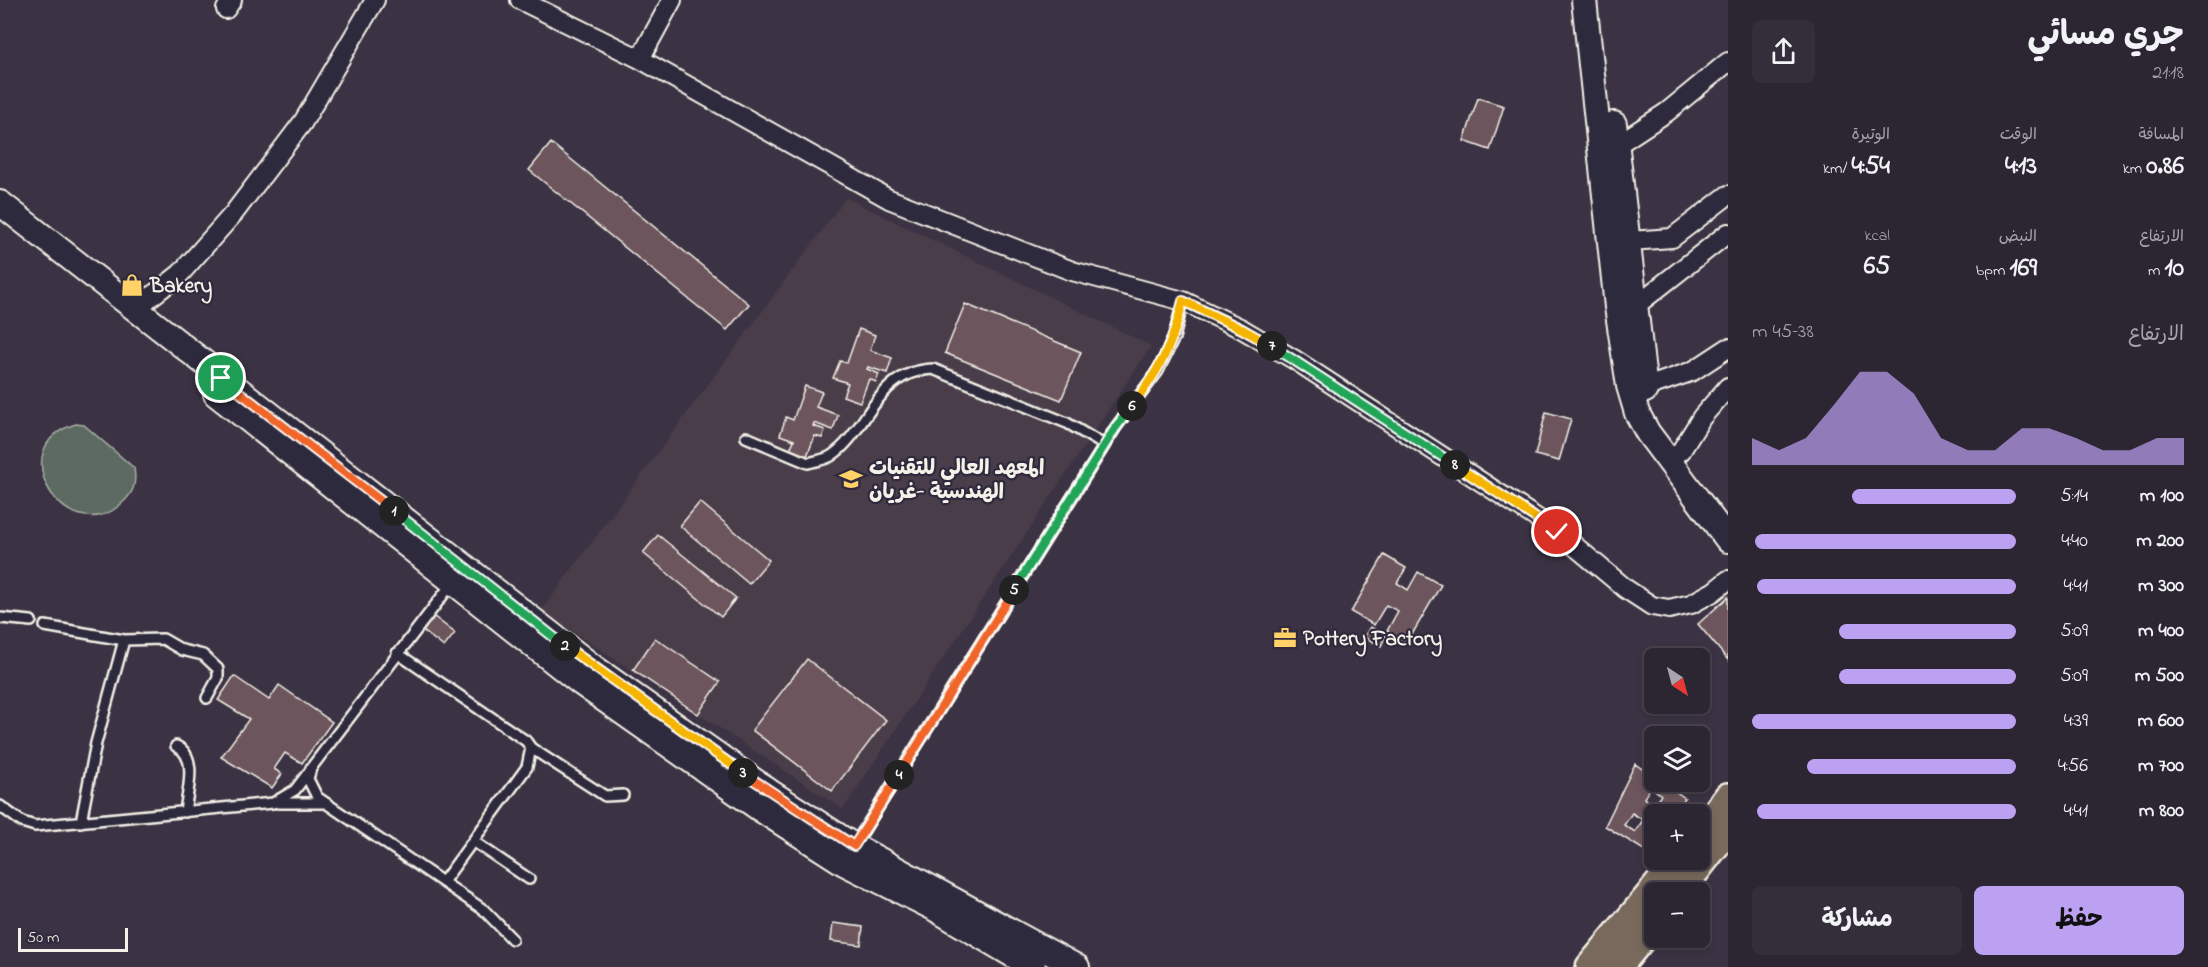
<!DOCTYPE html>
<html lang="ar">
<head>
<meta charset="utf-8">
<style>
	body { margin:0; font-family:"Indie Flower","Playpen Sans Arabic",sans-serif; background:#342e3a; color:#f1f3f6; direction:rtl; height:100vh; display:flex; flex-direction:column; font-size:22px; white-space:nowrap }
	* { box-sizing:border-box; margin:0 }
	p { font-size:20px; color:#a6a5ac }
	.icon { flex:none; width:33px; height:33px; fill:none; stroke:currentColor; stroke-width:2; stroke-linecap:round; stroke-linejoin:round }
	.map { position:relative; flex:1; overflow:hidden; direction:ltr }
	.drawer { display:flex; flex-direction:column; background:#2c2632; width:480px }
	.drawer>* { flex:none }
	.needle { width:39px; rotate:144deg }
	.buttons { position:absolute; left:1644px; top:648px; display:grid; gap:12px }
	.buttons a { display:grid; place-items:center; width:66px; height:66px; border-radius:9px; background:#2c2632; box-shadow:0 3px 9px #0003,0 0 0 2px #48434d; font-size:30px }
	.scale { position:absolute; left:18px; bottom:15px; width:110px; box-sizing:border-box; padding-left:6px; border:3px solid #f4f1e8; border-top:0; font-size:16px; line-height:21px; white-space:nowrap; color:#f4f1e8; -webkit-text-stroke:4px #2f2a3d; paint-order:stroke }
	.pin { position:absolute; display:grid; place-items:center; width:51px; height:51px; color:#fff; margin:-26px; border:3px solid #fff; border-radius:50%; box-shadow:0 2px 6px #0007 }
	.km { position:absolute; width:30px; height:30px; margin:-15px; border-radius:50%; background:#222; color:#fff; font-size:16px; line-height:30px; text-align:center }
	.round { display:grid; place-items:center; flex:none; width:63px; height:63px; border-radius:9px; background:#342e3a }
	.overview { display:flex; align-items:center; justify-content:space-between; height:102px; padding:0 24px }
	h1 { font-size:33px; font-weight:700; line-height:45px }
	.figures { display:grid; grid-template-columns:repeat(3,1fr); gap:9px; height:102px; padding:6px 24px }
	.figures div { display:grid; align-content:center }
	.figures b { font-size:26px; font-weight:700 }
	.figures small { font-size:16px; font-weight:400 }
	.figures p { font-size:16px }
	.chart { height:168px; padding:12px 24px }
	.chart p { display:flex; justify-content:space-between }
	.chart svg { width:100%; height:108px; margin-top:6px; fill:#bca0f2; opacity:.7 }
	.primary-button { display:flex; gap:12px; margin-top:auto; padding:12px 24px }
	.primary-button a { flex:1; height:69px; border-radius:9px; background:#bca0f2; color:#111; font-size:24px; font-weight:700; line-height:69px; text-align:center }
	.primary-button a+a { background:#342e3a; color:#f1f3f6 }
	ul { padding:0 24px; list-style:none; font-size:20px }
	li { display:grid; grid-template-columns:96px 72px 1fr; align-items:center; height:45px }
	li i { height:15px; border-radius:8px; background:#bca0f2 }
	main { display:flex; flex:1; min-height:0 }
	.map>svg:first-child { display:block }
	.built { fill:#4a3d4a }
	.green { fill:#5c6b62; stroke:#a8aea5; stroke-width:1.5 }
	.building { fill:#6c555c; stroke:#f4f1e8; stroke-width:1.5; fill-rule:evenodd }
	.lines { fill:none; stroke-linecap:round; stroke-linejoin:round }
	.service-casing { stroke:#f4f1e8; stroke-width:14 }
	.minor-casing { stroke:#f4f1e8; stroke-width:22 }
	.secondary-casing { stroke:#f4f1e8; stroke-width:28 }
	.primary-casing { stroke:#f4f1e8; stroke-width:32 }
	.service { stroke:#2f2a3d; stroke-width:9 }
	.minor { stroke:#2f2a3d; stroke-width:18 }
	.secondary { stroke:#2f2a3d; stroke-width:24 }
	.primary { stroke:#78695c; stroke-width:27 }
	.split-1-casing { stroke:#fff; stroke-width:12 }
	.split-2-casing { stroke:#fff; stroke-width:12 }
	.split-3-casing { stroke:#fff; stroke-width:12 }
	.split-4-casing { stroke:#fff; stroke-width:12 }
	.split-5-casing { stroke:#fff; stroke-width:12 }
	.split-6-casing { stroke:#fff; stroke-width:12 }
	.split-7-casing { stroke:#fff; stroke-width:12 }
	.split-8-casing { stroke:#fff; stroke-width:12 }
	.split-9-casing { stroke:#fff; stroke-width:12 }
	.split-1 { stroke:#f0652b; stroke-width:8 }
	.split-2 { stroke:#22a559; stroke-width:8 }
	.split-3 { stroke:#f5b400; stroke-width:8 }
	.split-4 { stroke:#f0652b; stroke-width:8 }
	.split-5 { stroke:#f0652b; stroke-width:8 }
	.split-6 { stroke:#22a559; stroke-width:8 }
	.split-7 { stroke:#f5b400; stroke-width:8 }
	.split-8 { stroke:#22a559; stroke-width:8 }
	.split-9 { stroke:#f5b400; stroke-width:8 }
	.labels { text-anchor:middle; stroke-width:4.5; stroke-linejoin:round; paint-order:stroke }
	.poi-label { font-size:21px; font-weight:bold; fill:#f4f1e8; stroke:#2f2a3d; text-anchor:start }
</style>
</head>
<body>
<main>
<section class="drawer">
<div class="overview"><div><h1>جري مسائي</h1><p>21:18</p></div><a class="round"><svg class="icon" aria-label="share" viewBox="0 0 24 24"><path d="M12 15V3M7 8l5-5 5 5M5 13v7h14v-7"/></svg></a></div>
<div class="figures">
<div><p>المسافة</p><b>0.86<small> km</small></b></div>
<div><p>الوقت</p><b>4:13</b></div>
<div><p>الوتيرة</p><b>4:54<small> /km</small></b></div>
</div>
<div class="figures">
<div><p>الارتفاع</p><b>10<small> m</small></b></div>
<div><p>النبض</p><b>169<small> bpm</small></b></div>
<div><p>kcal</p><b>65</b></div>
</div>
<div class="chart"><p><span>الارتفاع</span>38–45 m</p>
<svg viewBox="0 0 160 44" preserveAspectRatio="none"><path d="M0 44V33L10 38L20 33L30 20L40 6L50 6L60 15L70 33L80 38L90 38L100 29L110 29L120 33L130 38L140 38L150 33L160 33V44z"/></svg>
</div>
<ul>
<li><b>100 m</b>5:14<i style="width:62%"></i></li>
<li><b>200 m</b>4:40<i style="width:99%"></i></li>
<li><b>300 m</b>4:41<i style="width:98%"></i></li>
<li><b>400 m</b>5:09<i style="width:67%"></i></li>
<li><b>500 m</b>5:09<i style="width:67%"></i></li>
<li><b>600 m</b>4:39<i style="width:100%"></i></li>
<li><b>700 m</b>4:56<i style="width:79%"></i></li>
<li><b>800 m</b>4:41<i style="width:98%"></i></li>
</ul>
<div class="primary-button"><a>حفظ</a><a>مشاركة</a></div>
</section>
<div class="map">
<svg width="1728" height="967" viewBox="0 0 1728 967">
	<rect width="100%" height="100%" fill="#3b3343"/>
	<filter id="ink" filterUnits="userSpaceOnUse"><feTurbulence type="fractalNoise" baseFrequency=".0167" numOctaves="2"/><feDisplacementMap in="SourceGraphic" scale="12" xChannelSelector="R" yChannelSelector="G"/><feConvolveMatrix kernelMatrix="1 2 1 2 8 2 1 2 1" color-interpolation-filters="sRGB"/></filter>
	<g filter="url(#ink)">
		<!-- built -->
		<path class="built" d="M 846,198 L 1151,346 L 843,809 L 541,611 Z"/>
		<!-- green -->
		<path class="green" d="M 76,424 L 84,425 L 134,468 C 137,485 133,494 120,505 C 66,551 0,446 76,424 Z"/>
		<!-- building -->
		<path class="building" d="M 1478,98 L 1504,106 L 1490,150 L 1464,141 Z
			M 551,143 L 749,304 L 727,330 L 529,170 Z
			M 965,304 L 1081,352 L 1061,400 L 945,353 Z
			M 859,329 L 875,335 L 870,350 L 892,358 L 887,373 L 868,367 L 867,369 L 879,374 L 876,382 L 869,379 L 860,402 L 843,396 L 848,383 L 833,378 L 840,361 L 847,363 Z
			M 805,386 L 822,392 L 816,407 L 838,415 L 833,430 L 814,423 L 813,426 L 825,430 L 822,438 L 815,436 L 806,458 L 789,452 L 794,440 L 780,435 L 786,417 L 793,420 Z
			M 1546,412 L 1571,419 L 1559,461 L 1535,455 Z
			M 700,502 L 769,560 L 749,584 L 680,526 Z
			M 658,535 L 736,598 L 721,617 L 643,553 Z
			M 1384,555 L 1406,568 L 1397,583 L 1408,590 L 1418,572 L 1441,585 L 1407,643 L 1387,631 L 1398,611 L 1386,605 L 1374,625 L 1351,612 Z
			M 1728,597 L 1728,660 L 1698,624 Z
			M 433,616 L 455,633 L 444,647 L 422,630 Z
			M 1370,627 L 1386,635 L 1381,646 L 1364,637 Z
			M 655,638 L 720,682 L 698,714 L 633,670 Z
			M 807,659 L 886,720 L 832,791 L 752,730 Z
			M 234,676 L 269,700 L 279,685 L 332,722 L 302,763 L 285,753 L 274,769 L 282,774 L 272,788 L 221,757 L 249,719 L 218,700 Z
			M 1635,764 L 1654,777 L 1654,782 L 1661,782 L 1685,798 L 1674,814 L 1654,814 L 1654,841 L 1647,852 L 1605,826 ZM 1651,787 L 1661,795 L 1654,805 L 1644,798 ZM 1632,813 L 1643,820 L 1635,832 L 1624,825 Z
			M 833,923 L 863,927 L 861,945 L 831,941 Z"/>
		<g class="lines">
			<!-- service casing -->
			<g class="service-casing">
				<path id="service" d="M 746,437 L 808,463 C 815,461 824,460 831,456 C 869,431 875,371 933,369 L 1067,423 L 1104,445
					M 453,582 L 311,768 L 308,779 L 317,797 L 484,910 L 512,939
					M 0,618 L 31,621
					M 45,626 L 124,640 L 163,639 L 182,650 L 203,655 L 218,669 L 218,678 L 207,698
					M 397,653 L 526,741 L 531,748 L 527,767 L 443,882
					M 176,746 C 199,756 187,792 185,812
					M 531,748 L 605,796 L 623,795
					M 278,803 L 324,803
					M 0,806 L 22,822 L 35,826 L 273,803 L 295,790 L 308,773
					M 81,822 L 96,743 L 124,640
					M 473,841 L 529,879
					M 854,846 L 1116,427 L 1158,371 L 1174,338 L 1183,301"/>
			</g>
			<!-- minor casing -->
			<g class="minor-casing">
				<path id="minor" d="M 520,0 L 640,59 L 889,199 L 1072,271 L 1183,301 L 1242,329 L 1295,360 L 1558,532 L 1626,589 L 1652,606 L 1669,609 L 1691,604 L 1713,592 L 1728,580
					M 226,9 L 232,0
					M 640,59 L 672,0
					M 1608,148 L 1617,145 L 1667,112 L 1728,62
					M 1616,242 L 1672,238 L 1728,195
					M 1634,307 L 1728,233
					M 134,310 L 180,274 L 234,213 L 303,122 L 375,0
					M 1635,391 L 1693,371 L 1728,348
					M 1681,451 L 1702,417 L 1728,387"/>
			</g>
			<!-- secondary casing -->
			<g class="secondary-casing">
				<path id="secondary" d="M 1584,0 L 1617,307 L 1629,386 L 1637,413 L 1648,433 L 1728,540
					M 1614,124 L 1645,390
					M 0,203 L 593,667 L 770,792 L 854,846 L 1077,967
					M 216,394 L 581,683 L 760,809 L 844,863 L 932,907 L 1033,967"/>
			</g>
			<!-- primary casing -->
			<g class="primary-casing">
				<path id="primary" d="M 1700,833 L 1728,797
					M 1679,892 L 1728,829
					M 1590,967 L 1679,860
					M 1618,967 L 1654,923"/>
			</g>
			<!-- service -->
			<use href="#service" class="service"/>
			<!-- minor -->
			<use href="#minor" class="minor"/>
			<!-- secondary -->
			<use href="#secondary" class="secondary"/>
			<!-- primary -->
			<use href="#primary" class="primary"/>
		</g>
	</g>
	<g class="lines" filter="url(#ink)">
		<!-- split-1 casing -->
		<g class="split-1-casing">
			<path id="split-1" d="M 221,378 L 394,511"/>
		</g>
		<!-- split-2 casing -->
		<g class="split-2-casing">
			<path id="split-2" d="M 394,511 L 565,646"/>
		</g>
		<!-- split-3 casing -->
		<g class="split-3-casing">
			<path id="split-3" d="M 565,646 L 743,773"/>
		</g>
		<!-- split-4 casing -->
		<g class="split-4-casing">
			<path id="split-4" d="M 743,773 L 854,846 L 899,775"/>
		</g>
		<!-- split-5 casing -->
		<g class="split-5-casing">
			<path id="split-5" d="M 899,775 L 1014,590"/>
		</g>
		<!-- split-6 casing -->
		<g class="split-6-casing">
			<path id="split-6" d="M 1014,590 L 1116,427 L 1132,406"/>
		</g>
		<!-- split-7 casing -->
		<g class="split-7-casing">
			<path id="split-7" d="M 1132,406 C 1160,369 1172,347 1183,301 L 1242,329 L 1272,346"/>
		</g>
		<!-- split-8 casing -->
		<g class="split-8-casing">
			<path id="split-8" d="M 1272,346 L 1455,465"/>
		</g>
		<!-- split-9 casing -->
		<g class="split-9-casing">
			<path id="split-9" d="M 1455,465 L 1557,532"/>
		</g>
		<!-- split-1 -->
		<use href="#split-1" class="split-1"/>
		<!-- split-2 -->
		<use href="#split-2" class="split-2"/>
		<!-- split-3 -->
		<use href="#split-3" class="split-3"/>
		<!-- split-4 -->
		<use href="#split-4" class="split-4"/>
		<!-- split-5 -->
		<use href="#split-5" class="split-5"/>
		<!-- split-6 -->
		<use href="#split-6" class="split-6"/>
		<!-- split-7 -->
		<use href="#split-7" class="split-7"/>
		<!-- split-8 -->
		<use href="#split-8" class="split-8"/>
		<!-- split-9 -->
		<use href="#split-9" class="split-9"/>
	</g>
	<!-- icons -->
	<defs>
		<g id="shop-bare" transform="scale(1.8)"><path d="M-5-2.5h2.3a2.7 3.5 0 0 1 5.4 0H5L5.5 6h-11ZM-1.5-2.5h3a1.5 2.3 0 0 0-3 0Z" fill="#ffd166" stroke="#2f2a3d" stroke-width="2.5" paint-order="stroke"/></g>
		<g id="university-bare" transform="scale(1.8)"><path d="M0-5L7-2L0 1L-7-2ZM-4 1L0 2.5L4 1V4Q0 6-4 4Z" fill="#ffd166" stroke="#2f2a3d" stroke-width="2.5" paint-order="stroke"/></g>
		<g id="office-bare" transform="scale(1.8)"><path d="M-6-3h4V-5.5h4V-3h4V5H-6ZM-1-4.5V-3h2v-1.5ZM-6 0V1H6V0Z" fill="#ffd166" stroke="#2f2a3d" stroke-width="2.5" paint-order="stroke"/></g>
	</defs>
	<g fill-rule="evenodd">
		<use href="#shop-bare" x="132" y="285"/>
		<use href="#university-bare" x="851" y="479"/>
		<use href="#office-bare" x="1285" y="638"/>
	</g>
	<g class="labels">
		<!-- poi labels -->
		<g class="poi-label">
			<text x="150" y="292">Bakery</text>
			<text x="869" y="474">المعهد العالي للتقنيات<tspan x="869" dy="24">الهندسية -غريان</tspan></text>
			<text x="1303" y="645">Pottery Factory</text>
		</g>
	</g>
</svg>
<div class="buttons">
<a><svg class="needle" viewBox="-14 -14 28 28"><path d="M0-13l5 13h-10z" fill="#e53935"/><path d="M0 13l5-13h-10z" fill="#a6a5ac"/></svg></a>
<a><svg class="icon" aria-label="layers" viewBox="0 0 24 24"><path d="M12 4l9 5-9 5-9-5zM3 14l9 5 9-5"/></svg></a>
<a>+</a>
<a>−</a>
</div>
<div class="scale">50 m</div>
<div class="pin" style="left:221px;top:378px;background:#1e9e55"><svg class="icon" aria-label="arrive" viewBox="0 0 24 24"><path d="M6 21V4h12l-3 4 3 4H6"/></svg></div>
<div class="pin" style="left:1557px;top:532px;background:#d93025"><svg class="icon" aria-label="check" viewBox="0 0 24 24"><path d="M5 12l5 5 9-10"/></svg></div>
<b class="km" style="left:394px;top:511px">1</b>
<b class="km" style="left:565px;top:646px">2</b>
<b class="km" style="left:743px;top:773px">3</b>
<b class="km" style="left:899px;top:775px">4</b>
<b class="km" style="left:1014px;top:590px">5</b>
<b class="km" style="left:1132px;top:406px">6</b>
<b class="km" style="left:1272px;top:346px">7</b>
<b class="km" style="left:1455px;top:465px">8</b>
</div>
</main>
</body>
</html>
